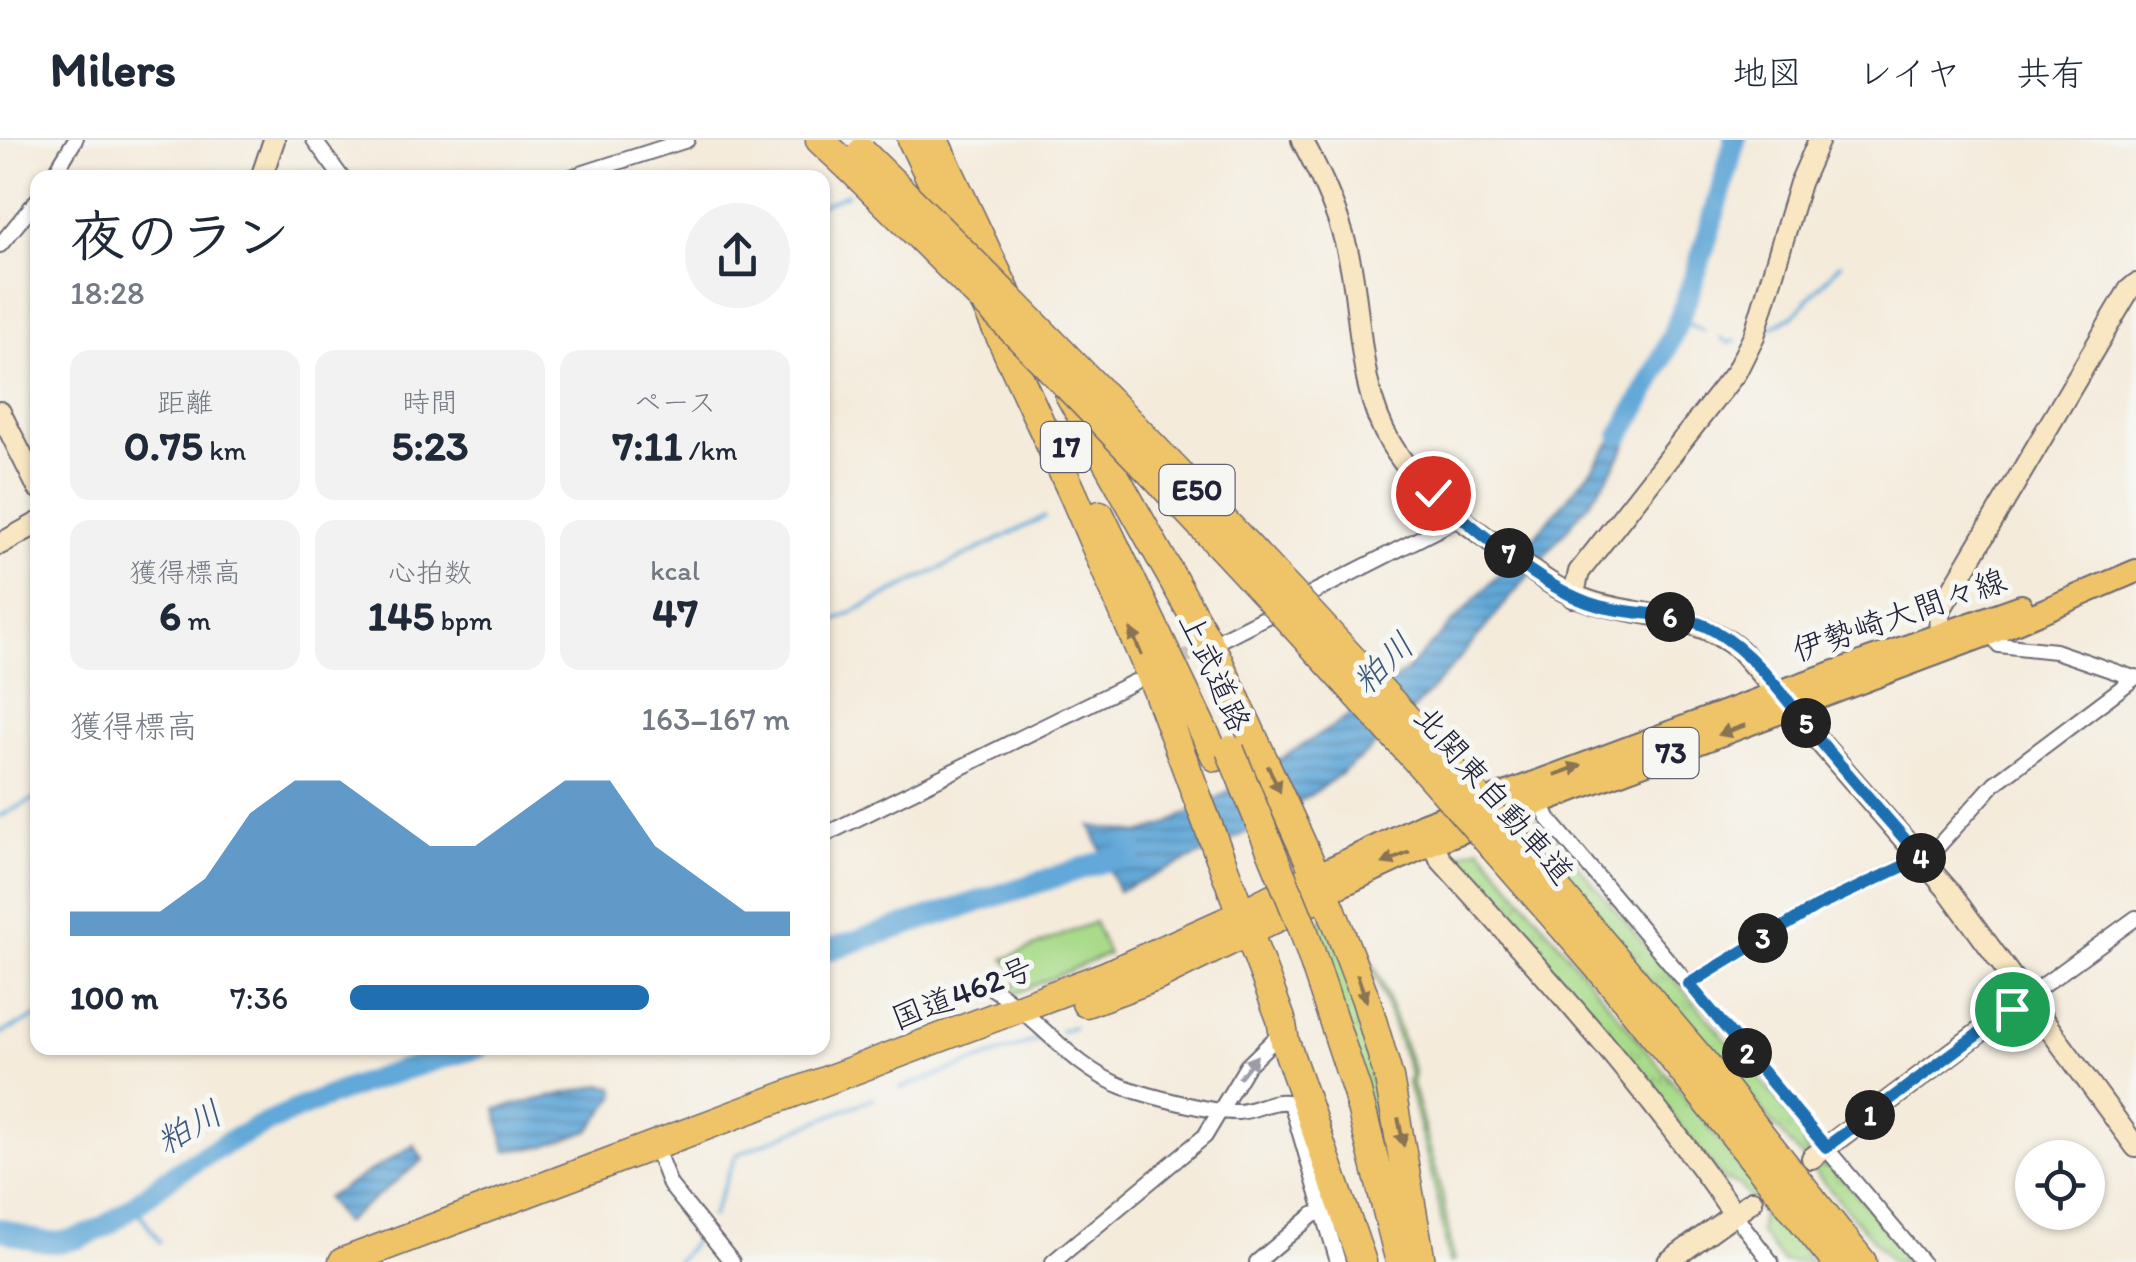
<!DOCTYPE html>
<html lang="ja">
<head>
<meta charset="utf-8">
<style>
	body { margin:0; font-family:Itim,"Klee One",sans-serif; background:#f2f2f3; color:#1f2937; height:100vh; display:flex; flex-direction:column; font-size:38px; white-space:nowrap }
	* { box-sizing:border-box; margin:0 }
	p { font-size:32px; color:#747a83 }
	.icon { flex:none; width:55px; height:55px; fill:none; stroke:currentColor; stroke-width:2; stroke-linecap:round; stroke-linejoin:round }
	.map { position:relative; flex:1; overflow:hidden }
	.side { position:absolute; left:30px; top:30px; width:800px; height:885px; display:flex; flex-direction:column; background:#fff; border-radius:20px; box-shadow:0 2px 8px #0004 }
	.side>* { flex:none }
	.tools { position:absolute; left:2015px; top:1000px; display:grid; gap:20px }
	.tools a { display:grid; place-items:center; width:90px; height:90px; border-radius:50%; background:#fff; box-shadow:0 2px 8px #0004; font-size:50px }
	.pin { position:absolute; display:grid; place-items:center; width:85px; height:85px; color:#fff; margin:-42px; border:5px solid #fff; border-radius:50%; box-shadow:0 2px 10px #0007 }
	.km { position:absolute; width:50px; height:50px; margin:-25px; border-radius:50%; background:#222; color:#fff; font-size:28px; line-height:50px; text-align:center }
	.round { display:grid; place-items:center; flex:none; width:105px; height:105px; border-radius:52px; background:#f2f2f3 }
	.head { display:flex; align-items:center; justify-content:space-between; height:170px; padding:0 40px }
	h1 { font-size:55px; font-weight:700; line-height:75px }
	.figures { display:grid; grid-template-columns:repeat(3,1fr); gap:15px; height:170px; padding:10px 40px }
	.figures div { display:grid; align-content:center; border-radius:20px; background:#f2f2f3; text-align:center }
	.figures b { font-size:42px; font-weight:700 }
	.figures small { font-size:28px; font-weight:400 }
	.figures p { font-size:28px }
	.chart { height:280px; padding:20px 40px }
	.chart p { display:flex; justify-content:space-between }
	.chart svg { width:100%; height:180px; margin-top:10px; fill:#1f6fb2; opacity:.7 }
	ul { padding:0 40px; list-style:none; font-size:32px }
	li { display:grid; grid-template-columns:160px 120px 1fr; align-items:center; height:75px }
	li i { height:25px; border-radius:12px; background:#1f6fb2 }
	header { display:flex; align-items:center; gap:60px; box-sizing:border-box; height:140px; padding:0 50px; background:#fff; border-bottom:2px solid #e0e1e3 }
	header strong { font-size:48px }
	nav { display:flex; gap:55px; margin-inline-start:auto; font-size:35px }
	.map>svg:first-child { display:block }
	.grass { fill:url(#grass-tufts); stroke:#667e62; stroke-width:2.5 }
	.park { fill:#a9db8a; stroke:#667e62; stroke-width:2.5 }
	.water { fill:url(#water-rules); stroke:#42658a; stroke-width:2.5 }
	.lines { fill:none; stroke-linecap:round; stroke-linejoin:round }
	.stream { stroke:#62a8d8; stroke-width:4 }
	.river { stroke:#62a8d8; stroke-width:22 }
	.street-tunnel { stroke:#cac3bb; stroke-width:14; stroke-dasharray:14 7; stroke-linecap:butt }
	.street-casing { stroke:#6c6873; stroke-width:18 }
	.secondary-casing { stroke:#6c6873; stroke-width:24 }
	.primary-casing { stroke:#6c6873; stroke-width:26 }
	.highway-casing { stroke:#6c6873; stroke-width:31 }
	.street { stroke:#fff; stroke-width:14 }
	.secondary { stroke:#f9e7c3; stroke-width:20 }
	.primary { stroke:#efc469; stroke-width:22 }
	.highway { stroke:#efc469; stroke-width:28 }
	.highway-bridge-casing { stroke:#6c6873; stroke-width:31; stroke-linecap:butt }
	.highway-bridge { stroke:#efc469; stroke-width:28 }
	.oneway { fill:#887352 }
	.oneway2 { fill:#9c9ca7 }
	.route-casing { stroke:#fff; stroke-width:20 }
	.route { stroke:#1f6fb2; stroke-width:12 }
	.labels { text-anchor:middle; stroke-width:10; stroke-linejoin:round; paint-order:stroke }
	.shield { fill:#f6f6f2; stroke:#626272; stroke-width:2.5 }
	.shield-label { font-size:30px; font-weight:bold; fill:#22223b }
	.street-label { font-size:32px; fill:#22223b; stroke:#f6f6f2 }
	.water-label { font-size:35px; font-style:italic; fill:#3c587a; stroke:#f6f6f2 }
</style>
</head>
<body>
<header>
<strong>Milers</strong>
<nav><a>地図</a><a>レイヤ</a><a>共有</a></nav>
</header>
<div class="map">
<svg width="2136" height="1122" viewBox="0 0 2136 1122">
	<defs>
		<pattern id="grass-tufts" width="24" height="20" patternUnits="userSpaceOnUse" patternTransform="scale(2.5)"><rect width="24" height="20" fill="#a9db8a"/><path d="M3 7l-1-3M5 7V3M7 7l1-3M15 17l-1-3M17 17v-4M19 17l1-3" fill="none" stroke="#91bc78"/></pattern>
		<pattern id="water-rules" width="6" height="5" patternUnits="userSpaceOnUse" patternTransform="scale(2.5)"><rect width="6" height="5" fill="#62a8d8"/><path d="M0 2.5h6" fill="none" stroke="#5088b0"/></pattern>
	</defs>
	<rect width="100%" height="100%" fill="#f6f6f2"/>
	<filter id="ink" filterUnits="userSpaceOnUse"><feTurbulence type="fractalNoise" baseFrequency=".01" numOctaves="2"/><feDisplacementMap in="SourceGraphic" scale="20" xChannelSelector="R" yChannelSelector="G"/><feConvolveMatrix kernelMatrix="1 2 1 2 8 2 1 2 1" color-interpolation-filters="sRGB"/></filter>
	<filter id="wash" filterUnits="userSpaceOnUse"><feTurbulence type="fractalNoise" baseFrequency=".0048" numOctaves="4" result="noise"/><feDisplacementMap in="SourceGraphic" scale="40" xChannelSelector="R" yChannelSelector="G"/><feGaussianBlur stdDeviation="2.25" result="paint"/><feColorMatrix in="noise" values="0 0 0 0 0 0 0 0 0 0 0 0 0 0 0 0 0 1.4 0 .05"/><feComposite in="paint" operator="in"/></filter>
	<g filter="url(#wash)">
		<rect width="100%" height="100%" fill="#f4ebdb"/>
		<!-- grass -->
		<path class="grass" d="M 1539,680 L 1808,996 L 1804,1007 L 1819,1027 L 1833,1026 L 1914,1122 L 1892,1122 L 1521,691 Z
			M 1480,707 L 1700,975 L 1811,1122 L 1783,1122 L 1759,1092 L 1762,1074 L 1740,1046 L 1723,1040 L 1591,874 L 1452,716 Z
			M 1328,776 L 1363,864 L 1416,1122 L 1310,779 L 1320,782 Z
			M 1354,785 L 1382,842 L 1414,932 L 1412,943 L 1441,1048 L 1454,1122 L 1449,1122 L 1438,1061 L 1408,942 L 1410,934 L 1380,847 Z"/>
		<!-- park -->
		<path class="park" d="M 1094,782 L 1108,814 L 1012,855 L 1009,852 L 1021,838 L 1004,819 Z"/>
		<!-- water -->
		<path class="water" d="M 1637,267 C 1628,326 1583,368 1547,413 C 1490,481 1436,553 1369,611 C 1296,674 1206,714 1118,751 L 1091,686 L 1139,693 L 1163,686 L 1217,658 L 1343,580 L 1405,532 L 1529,403 L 1591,330 Z
			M 602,945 L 614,947 L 616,955 L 589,991 L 542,1007 L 506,1011 L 496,969 Z
			M 414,1005 L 423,1020 L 344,1083 L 326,1058 Z"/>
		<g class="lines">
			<!-- stream -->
			<path class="stream" d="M 822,65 L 847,54
				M 1679,180 L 1704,191
				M 1770,188 L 1793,176 L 1840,124
				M 1721,199 L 1728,203 L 1736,201
				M 822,487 L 1044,377
				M 0,676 L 38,657
				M 1061,891 L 1073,887
				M 0,894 L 38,876
				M 901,948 L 1040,899
				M 134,1065 L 160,1102
				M 712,1076 L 736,1015 L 873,958
				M 677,1122 L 700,1094"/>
			<!-- river -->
			<path class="river" d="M 1621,294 C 1678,205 1708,101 1735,0
				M 822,812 L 1133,712
				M 0,1089 C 22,1096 43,1106 66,1101 C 112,1093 144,1053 182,1029 C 272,972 375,936 477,908"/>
		</g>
	</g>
	<g filter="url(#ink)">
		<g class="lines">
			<!-- street-tunnel -->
			<path class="street-tunnel" d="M 1166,526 L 1214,503"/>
			<!-- street casing -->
			<g class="street-casing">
				<path id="street" d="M 314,0 L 342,38
					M 52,38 L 75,0
					M 568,38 L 687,0
					M 0,105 L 38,59
					M 1991,493 L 1999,505 L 2055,511 L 2134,538
					M 1224,498 L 1462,377
					M 1541,661 L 1548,678 L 1922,1122
					M 822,696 L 1134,542
					M 1689,844 L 1816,767 L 1933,712 L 1995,643 L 2136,537
					M 987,845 C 1036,874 1070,927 1124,947 C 1148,956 1214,973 1238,972 C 1257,971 1272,958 1291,963 L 1338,1122
					M 2027,857 L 2136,778
					M 655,1006 L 670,1045 L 732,1122
					M 1734,1074 L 1771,1122
					M 1053,1122 L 1205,996 L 1247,926 L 1283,891
					M 1257,1122 L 1313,1075 L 1325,1071"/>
			</g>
			<!-- secondary casing -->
			<g class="secondary-casing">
				<path id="secondary" d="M 1302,0 C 1324,41 1342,81 1351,127 C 1362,186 1359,250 1391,304 C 1425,361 1491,401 1544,439 C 1609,485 1679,460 1740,510 L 1948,750 L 2136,1007
					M 261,38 L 274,0
					M 0,272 L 38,348
					M 0,404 L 38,383
					M 1573,457 L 1579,432 L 1736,232 L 1754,196 L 1800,43 L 1819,0
					M 1940,493 L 1939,472 L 2129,150 L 2136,144
					M 1434,702 L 1440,719 C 1543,832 1647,947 1734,1074
					M 1812,1018 L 2027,857
					M 1668,1122 L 1752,1061"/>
			</g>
			<!-- primary casing -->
			<g class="primary-casing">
				<path id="primary" d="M 1317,735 L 1424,684 L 1779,552 L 2021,466
					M 1325,753 L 1434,702 L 1991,493 L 2136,431"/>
			</g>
			<!-- highway casing -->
			<g class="highway-casing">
				<path id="highway" d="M 820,0 L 849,27
					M 912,0 L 967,114
					M 934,0 L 1006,152
					M 982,157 L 1074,356 L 1157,550 L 1281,879 L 1285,902 L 1362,1122
					M 1069,254 L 1216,516 L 1331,768 L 1366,860 L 1389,938 L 1421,1122
					M 1100,375 L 1216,617
					M 1517,702 L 1703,922 L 1862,1122
					M 1495,709 L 1614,845 L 1836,1122
					M 1302,786 L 1357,952 L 1400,1122
					M 1086,863 L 1156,837 L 1315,759
					M 343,1122 L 1107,835 L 1223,783 L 1317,735"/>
			</g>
			<!-- street -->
			<use href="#street" class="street"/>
			<!-- secondary -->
			<use href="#secondary" class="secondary"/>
			<!-- primary -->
			<use href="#primary" class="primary"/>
			<!-- highway -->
			<use href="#highway" class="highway"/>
			<!-- highway-bridge casing -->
			<g class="highway-bridge-casing">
				<path id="highway-bridge" d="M 862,12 C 1089,235 1307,464 1517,702
					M 849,27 C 1073,246 1289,473 1495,709
					M 1230,610 L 1302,786"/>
			</g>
			<!-- highway-bridge -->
			<use href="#highway-bridge" class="highway-bridge"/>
		</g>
		<!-- one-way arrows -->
		<defs><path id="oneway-solid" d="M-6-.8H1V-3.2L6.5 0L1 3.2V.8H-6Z" transform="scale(2.5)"/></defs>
		<g class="oneway">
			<use href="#oneway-solid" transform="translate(1136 502) rotate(-113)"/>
			<use href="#oneway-solid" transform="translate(1732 590) rotate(160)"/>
			<use href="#oneway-solid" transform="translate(1568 630) rotate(-20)"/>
			<use href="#oneway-solid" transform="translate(1274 639) rotate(65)"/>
			<use href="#oneway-solid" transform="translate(1396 718) rotate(157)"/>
			<use href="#oneway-solid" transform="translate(1362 848) rotate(71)"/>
			<use href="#oneway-solid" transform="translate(1401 992) rotate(79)"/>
		</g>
		<use class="oneway2" href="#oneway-solid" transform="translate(1248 927) rotate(-52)"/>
	</g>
	<g class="lines" filter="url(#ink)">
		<!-- route casing -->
		<g class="route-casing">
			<path id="route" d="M 1433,353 C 1477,390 1542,449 1596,465 C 1635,477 1679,470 1715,491 C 1758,516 1790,565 1821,602 C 1853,641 1888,679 1921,718 L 1816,767 L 1689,844 L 1826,1007 L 2012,869"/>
		</g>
		<!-- route -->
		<use href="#route" class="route"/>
	</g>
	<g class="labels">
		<!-- shield labels -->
		<g class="shield">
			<rect x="1041" y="282" width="50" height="50" rx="8"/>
			<rect x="1159.5" y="325" width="75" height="50" rx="8"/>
			<rect x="1643.5" y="588" width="55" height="50" rx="8"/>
		</g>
		<g class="shield-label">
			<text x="1066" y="317">17</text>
			<text x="1197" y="360">E50</text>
			<text x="1671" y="623">73</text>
		</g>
		<!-- street labels -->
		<g class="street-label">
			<text transform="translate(1899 475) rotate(-19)" y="11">伊勢崎大間々線</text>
			<text transform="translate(1215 532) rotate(65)" y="11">上武道路</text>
			<text transform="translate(1494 655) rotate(49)" y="11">北関東自動車道</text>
			<text transform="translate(962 853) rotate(-21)" y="11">国道462号</text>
		</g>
		<!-- water labels -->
		<g class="water-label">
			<text transform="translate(1383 523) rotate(-44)" y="12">粕川</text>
			<text transform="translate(189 987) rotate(-30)" y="12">粕川</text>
		</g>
	</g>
</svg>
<div class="tools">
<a><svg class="icon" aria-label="locate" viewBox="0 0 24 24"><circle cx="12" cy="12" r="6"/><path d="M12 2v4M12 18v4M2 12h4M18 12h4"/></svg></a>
</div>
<div class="pin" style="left:2012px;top:869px;background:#1e9e55"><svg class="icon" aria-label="arrive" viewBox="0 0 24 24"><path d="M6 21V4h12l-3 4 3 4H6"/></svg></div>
<div class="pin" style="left:1433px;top:353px;background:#d93025"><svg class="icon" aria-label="check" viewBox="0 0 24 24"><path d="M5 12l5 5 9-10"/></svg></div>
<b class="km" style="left:1870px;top:975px">1</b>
<b class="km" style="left:1747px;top:913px">2</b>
<b class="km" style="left:1763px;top:798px">3</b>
<b class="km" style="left:1921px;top:718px">4</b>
<b class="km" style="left:1806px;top:583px">5</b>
<b class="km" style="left:1670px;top:477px">6</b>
<b class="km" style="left:1509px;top:413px">7</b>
<section class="side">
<div class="head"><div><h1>夜のラン</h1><p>18:28</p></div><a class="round"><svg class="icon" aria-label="share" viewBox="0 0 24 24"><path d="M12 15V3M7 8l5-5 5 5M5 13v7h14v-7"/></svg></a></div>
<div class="figures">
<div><p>距離</p><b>0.75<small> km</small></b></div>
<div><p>時間</p><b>5:23</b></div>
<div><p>ペース</p><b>7:11<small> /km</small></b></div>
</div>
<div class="figures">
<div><p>獲得標高</p><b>6<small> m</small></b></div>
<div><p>心拍数</p><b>145<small> bpm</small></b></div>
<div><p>kcal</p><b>47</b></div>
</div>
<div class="chart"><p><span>獲得標高</span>163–167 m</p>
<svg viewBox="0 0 160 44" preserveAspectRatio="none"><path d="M0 44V38L10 38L20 38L30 30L40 14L50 6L60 6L70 14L80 22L90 22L100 14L110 6L120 6L130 22L140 30L150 38L160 38V44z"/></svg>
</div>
<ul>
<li><b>100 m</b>7:36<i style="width:68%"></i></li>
</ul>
</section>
</div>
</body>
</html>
